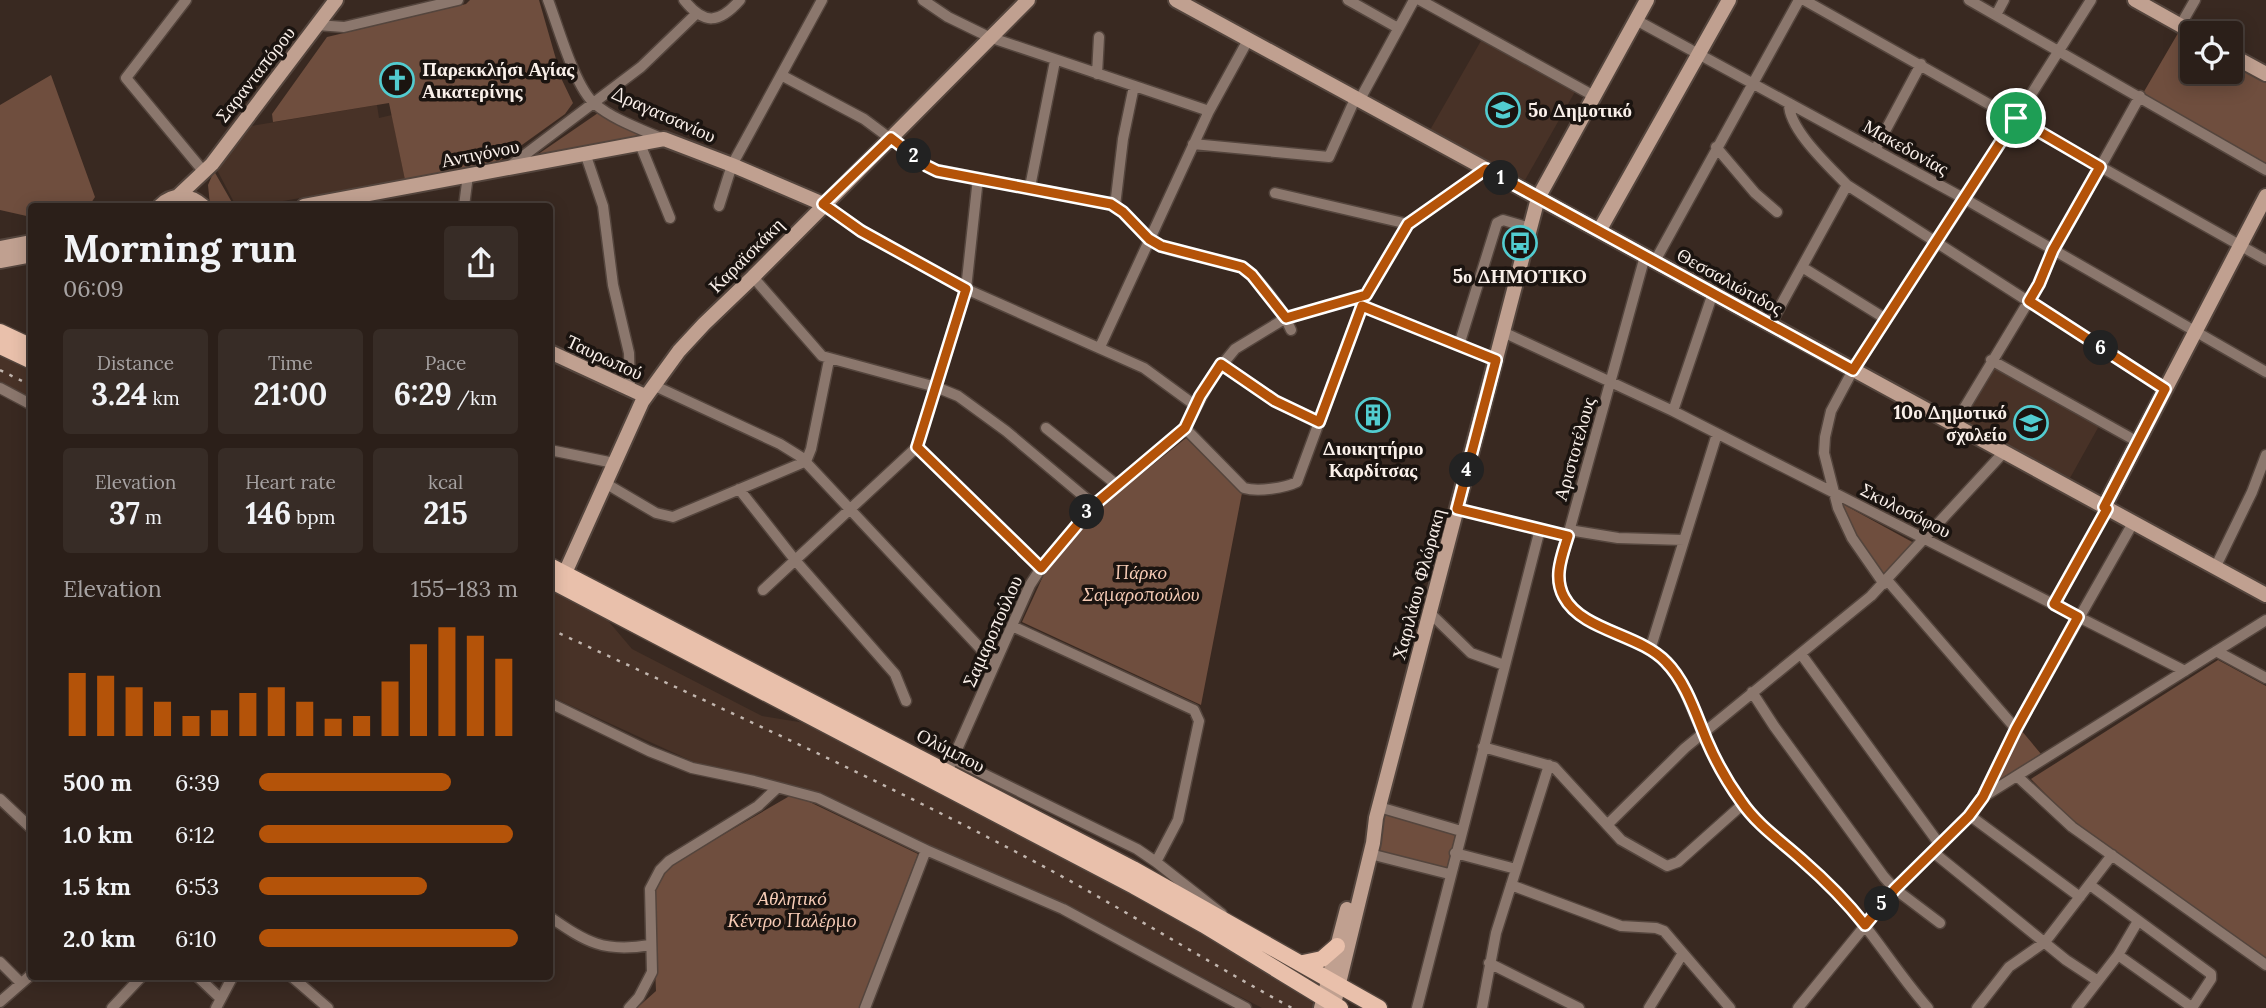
<!DOCTYPE html>
<html lang="en">
<head>
<meta charset="utf-8">
<style>
	body { margin:0; font-family:Lora,serif; background:#372c26; color:#f1f3f6; height:100vh; display:flex; flex-direction:column; font-size:26px; white-space:nowrap }
	* { box-sizing:border-box; margin:0 }
	p { font-size:23px; color:#a6a2a2 }
	.icon { flex:none; width:38px; height:38px; fill:none; stroke:currentColor; stroke-width:2; stroke-linecap:round; stroke-linejoin:round }
	.map { position:relative; flex:1; overflow:hidden }
	.details { position:absolute; left:28px; top:203px; width:525px; height:777px; display:flex; flex-direction:column; background:#2b1f19; border-radius:7px; box-shadow:0 4px 18px #0003,0 0 0 2px #473d38 }
	.details>* { flex:none }
	.controls { position:absolute; left:2180px; top:21px; display:grid; gap:14px }
	.controls a { display:grid; place-items:center; width:63px; height:63px; border-radius:7px; background:#2b1f19; box-shadow:0 4px 18px #0003,0 0 0 2px #473d38; font-size:35px }
	.pin { position:absolute; display:grid; place-items:center; width:60px; height:60px; color:#fff; margin:-30px; border:4px solid #fff; border-radius:50%; box-shadow:0 2px 7px #0007 }
	.km { position:absolute; width:35px; height:35px; margin:-18px; border-radius:50%; background:#222; color:#fff; font-size:19px; line-height:35px; text-align:center }
	.round { display:grid; place-items:center; flex:none; width:74px; height:74px; border-radius:7px; background:#372c26 }
	.headline { display:flex; align-items:center; justify-content:space-between; height:119px; padding:0 35px }
	h1 { font-size:38px; font-weight:700; line-height:52px }
	.metrics { display:grid; grid-template-columns:repeat(3,1fr); gap:10px; height:119px; padding:7px 35px }
	.metrics div { display:grid; align-content:center; border-radius:7px; background:#372c26; text-align:center }
	.metrics b { font-size:30px; font-weight:700 }
	.metrics small { font-size:19px; font-weight:400 }
	.metrics p { font-size:19px }
	.chart { height:196px; padding:14px 35px }
	.chart p { display:flex; justify-content:space-between }
	.chart svg { width:100%; height:126px; margin-top:7px; stroke:#b45309; stroke-width:6 }
	ul { padding:0 35px; list-style:none; font-size:23px }
	li { display:grid; grid-template-columns:112px 84px 1fr; align-items:center; height:52px }
	li i { height:18px; border-radius:9px; background:#b45309 }
	.map>svg:first-child { display:block }
	.built { fill:#483227 }
	.green { fill:#6f4e3e }
	.lines { fill:none; stroke-linecap:round; stroke-linejoin:round }
	.street-casing { stroke:#54453d; stroke-width:13 }
	.secondary-casing { stroke:#54453d; stroke-width:18 }
	.primary-casing { stroke:#54453d; stroke-width:19 }
	.street { stroke:#8b776d; stroke-width:10 }
	.secondary { stroke:#c0a090; stroke-width:14 }
	.primary { stroke:#e9c0ab; stroke-width:16 }
	.rail { stroke:#c1b5ae; stroke-width:2.5; stroke-dasharray:3.5 7; stroke-linecap:butt }
	.route-casing { stroke:#fff; stroke-width:14 }
	.route { stroke:#b45309; stroke-width:9 }
	.labels { text-anchor:middle; stroke-width:7; stroke-linejoin:round; paint-order:stroke }
	.poi-label { font-size:19px; font-weight:bold; fill:#faf0ea; stroke:#1b1410; text-anchor:start }
	.street-label { font-size:19px; fill:#faf0ea; stroke:#1b1410 }
	.park-label { font-size:19px; font-style:italic; fill:#f6cbb5; stroke:#1b1410 }
</style>
</head>
<body>
<div class="map">
<svg width="2266" height="1008" viewBox="0 0 2266 1008">
	<rect width="100%" height="100%" fill="#392921"/>
	<!-- built -->
	<path class="built" d="M 1482,39 L 1576,90 L 1525,180 L 1430,130 Z
		M 377,105 L 379,118 L 392,115 L 405,180 L 254,206 L 236,206 L 216,168 L 245,127 Z
		M 0,352 L 31,366 L 31,400 L 0,384 Z
		M 1993,367 L 2099,426 L 2070,478 L 1964,420 Z
		M 550,590 L 604,616 L 632,649 L 762,716 L 805,723 L 997,823 L 1194,929 L 1289,986 L 1314,1004 L 1315,1008 L 1262,1008 L 1068,907 L 963,860 L 928,847 L 803,788 L 696,763 L 550,696 Z"/>
	<!-- green -->
	<path class="green" d="M 470,0 L 539,0 L 562,80 L 573,103 L 565,114 L 494,165 L 405,180 L 389,103 L 273,122 L 272,114 L 327,37 L 466,4 Z
		M 2181,28 L 2193,35 L 2193,72 L 2231,72 L 2231,57 L 2266,77 L 2266,167 L 2142,95 Z
		M 51,75 L 95,197 L 89,206 L 32,206 L 31,217 L 0,210 L 0,105 Z
		M 598,113 L 637,129 L 642,137 L 534,157 Z
		M 214,171 L 234,206 L 210,205 L 208,185 Z
		M 1186,438 L 1242,493 L 1201,705 L 1022,622 L 1045,572 L 1098,509 Z
		M 1839,502 L 1914,543 L 1883,575 L 1856,539 Z
		M 2218,660 L 2266,686 L 2266,958 L 2074,823 L 2031,779 Z
		M 2021,730 L 2041,754 L 1994,783 L 1994,781 Z
		M 793,794 L 918,854 L 859,1008 L 637,1008 L 656,991 L 652,896 L 653,890 L 666,868 Z
		M 1386,812 L 1456,832 L 1446,871 L 1375,851 Z"/>
	<g class="lines">
		<!-- street casing -->
		<g class="street-casing">
			<path id="street" d="M 186,0 L 126,78 L 204,172
				M 548,0 C 558,26 575,88 595,104 C 614,120 641,129 663,139
				M 684,0 C 704,25 719,24 740,0
				M 923,0 L 948,17 L 989,37 L 1209,111
				M 1348,0 L 1398,28
				M 1420,0 L 1594,96
				M 1804,0 L 2266,260
				M 1969,0 L 2266,170
				M 1996,15 L 2004,0
				M 1636,20 L 1965,199 L 2266,372
				M 317,25 L 344,27 L 458,0
				M 2180,26 L 2195,0
				M 1097,74 L 1099,37
				M 781,75 L 864,119 L 931,169 L 1111,204 C 1130,213 1139,234 1157,244 C 1182,257 1215,256 1242,267 C 1262,282 1281,307 1291,330
				M 1359,101 L 1414,0
				M 1789,103 C 1788,129 1830,167 1847,185 L 2165,389
				M 640,144 L 670,218
				M 1193,144 L 1329,157 L 1355,99
				M 1716,147 L 1755,193 L 1777,212
				M 1875,150 L 1921,64
				M 585,153 L 603,206 L 613,285 L 629,353 L 630,390
				M 510,166 L 641,67 L 696,14
				M 1030,187 L 1055,61
				M 1275,193 L 1408,224
				M 823,204 L 861,231 L 966,289 L 1144,368 L 1196,406
				M 464,206 L 468,175
				M 719,206 L 732,165 L 822,0
				M 1115,206 L 1123,139 L 1134,86
				M 1645,256 L 1559,568 C 1552,629 1637,629 1668,663 C 1680,678 1688,697 1695,715 C 1709,745 1722,776 1743,804 C 1757,824 1778,839 1797,855 C 1811,867 1825,881 1839,895 C 1872,930 1896,972 1928,1008
				M 1655,261 L 1799,0
				M 1802,267 L 1886,319
				M 753,277 L 822,356 L 936,387 L 958,396 L 1006,431 L 1094,505
				M 1362,306 L 1496,360
				M 1770,325 L 1847,185
				M 1503,332 L 1673,411 L 2185,671
				M 1459,345 L 1497,223 L 1503,220 L 1530,228
				M 1100,347 L 1209,111 L 1248,40
				M 1991,360 L 2138,442
				M 1221,364 L 1275,401 L 1319,423
				M 653,385 L 780,444 L 801,457 L 995,664
				M 0,388 L 32,405
				M 1673,411 L 1713,293
				M 1954,425 L 2039,284 L 2054,250 L 2140,96
				M 1046,428 L 1117,485
				M 1185,428 L 1244,488 C 1258,492 1285,488 1297,482 L 1366,295 L 1408,224 L 1486,169
				M 917,447 L 1041,568
				M 550,450 L 614,463
				M 605,483 L 656,513 L 673,517 L 802,463 L 807,459 L 811,449 L 829,360
				M 739,489 L 795,560 L 895,674 L 906,701
				M 1457,509 L 1568,536
				M 1569,530 L 1618,538 L 1684,540
				M 2215,568 L 2252,492 L 2266,455
				M 1887,580 L 2016,729
				M 1884,584 L 1852,538 L 1838,508 L 1824,453 L 1825,437 L 1831,411 L 1853,370 L 1965,199 L 2091,0
				M 763,590 L 917,447 L 966,289 L 978,178
				M 2054,605 L 2107,508
				M 1430,613 L 1471,653 L 1504,665
				M 1012,626 L 1194,710 L 1199,721 L 1178,820 L 1156,862
				M 1650,650 L 1717,434
				M 2216,651 L 2266,678
				M 1801,654 L 1940,845
				M 1752,692 L 1774,726 L 1884,877 L 1895,889 L 1940,923
				M 550,703 L 649,751 L 692,768 L 754,781 L 818,798 L 926,850 L 1063,909 L 1246,1008
				M 1483,747 L 1554,767 L 1621,840 L 1667,866 L 1678,862 L 1743,804
				M 953,759 L 1137,849 L 1156,862 L 1222,914
				M 947,772 L 1030,585 L 1041,568 L 1094,505 L 1185,428 L 1212,377 L 1235,349 L 1286,318 L 1366,295
				M 2017,776 L 2072,827 L 2266,965
				M 1983,796 L 2016,729 L 2133,523
				M 0,799 L 32,829
				M 1379,807 L 1461,831
				M 1969,815 L 2080,897
				M 1607,825 L 1685,748 L 1871,596 L 2004,452
				M 1933,852 L 2066,960 L 2098,981
				M 1455,853 L 1516,869
				M 1370,854 L 1449,874
				M 1511,885 L 1621,926 L 1656,928 L 1664,931 L 1730,1008
				M 2090,885 L 2211,974 L 2211,979 L 2192,1008
				M 550,917 C 586,942 604,953 650,945
				M 2118,955 L 2193,1008
				M 0,962 L 21,983
				M 1489,963 L 1579,1008
				M 197,976 L 220,998
				M 291,976 L 328,1008
				M 0,1002 L 32,974
				M 112,1008 L 142,976
				M 216,1008 L 233,976
				M 629,1008 L 639,997 L 652,972 L 650,889 L 660,870 L 669,861 L 758,806 L 777,788
				M 865,1008 L 926,850
				M 1417,1008 L 1540,529
				M 1482,1008 L 1496,933 L 1549,765
				M 1649,1008 L 1683,953
				M 1798,1008 L 1895,889 L 1969,815 L 1983,797 L 2266,620
				M 1977,1008 L 2009,967 L 2045,942 L 2112,855
				M 2077,1008 L 2118,955 L 2138,921"/>
		</g>
		<!-- secondary casing -->
		<g class="secondary-casing">
			<path id="secondary" d="M 1176,0 L 2266,595
				M 2135,0 L 2194,33
				M 2231,55 L 2266,74
				M 177,197 L 212,164 L 336,0
				M 160,206 C 173,193 190,194 203,206
				M 304,206 L 664,139 L 732,165 L 823,204
				M 1599,231 L 1729,0
				M 0,248 L 32,242
				M 0,261 L 32,255
				M 550,352 L 645,396
				M 2104,507 L 2266,196
				M 560,584 L 642,402 L 679,351 L 704,324 L 753,277 L 1028,0
				M 1321,1008 L 1347,909
				M 1333,1008 L 1373,843 L 1376,818 L 1538,198 L 1647,0"/>
		</g>
		<!-- primary casing -->
		<g class="primary-casing">
			<path id="primary" d="M 0,332 L 32,347
				M 0,346 L 32,361
				M 550,566 L 1133,869 L 1379,1008
				M 550,580 L 1134,886 L 1204,925 L 1340,1008
				M 1303,963 L 1322,959 L 1337,946"/>
		</g>
		<!-- street -->
		<use href="#street" class="street"/>
		<!-- secondary -->
		<use href="#secondary" class="secondary"/>
		<!-- primary -->
		<use href="#primary" class="primary"/>
		<!-- rail -->
		<path class="rail" d="M 0,370 L 32,386
			M 550,629 C 718,707 888,783 1052,871 C 1133,915 1211,964 1292,1008"/>
	</g>
	<g class="lines">
		<!-- route casing -->
		<g class="route-casing">
			<path id="route" d="M 2016,118 L 2100,167 L 2053,250 L 2039,284 L 2029,301 L 2165,389 L 2104,507 L 2107,509 L 2054,604 L 2078,617 L 2016,729 L 1983,797 L 1969,816 L 1895,889 L 1865,925 C 1846,901 1825,880 1802,860 C 1781,841 1757,825 1741,801 C 1728,783 1716,762 1707,741 C 1696,715 1686,682 1666,662 C 1640,634 1582,631 1564,597 C 1553,577 1562,556 1568,536 L 1457,509 L 1496,360 L 1362,306 L 1319,422 L 1275,401 L 1221,364 L 1200,396 L 1185,428 L 1094,505 L 1041,568 L 917,447 L 966,289 L 861,231 L 823,204 L 891,138 L 927,166 L 937,171 L 1111,204 L 1123,212 L 1149,239 L 1161,246 L 1242,267 L 1252,275 L 1286,318 L 1366,295 L 1408,224 L 1486,169 L 1853,370 Z"/>
		</g>
		<!-- route -->
		<use href="#route" class="route"/>
	</g>
	<!-- icons -->
	<defs>
		<g id="church-ring" transform="scale(1.75)"><circle r="9.5" fill="#1b1410" stroke="#52ccd0" stroke-width="1.5"/><path d="M-1.2-6h2.4v3.5h3.3v2.4h-3.3V6h-2.4V-.1h-3.3v-2.4h3.3Z" fill="#52ccd0"/></g>
		<g id="school-ring" transform="scale(1.75)"><circle r="9.5" fill="#1b1410" stroke="#52ccd0" stroke-width="1.5"/><path d="M0-5L7-2L0 1L-7-2ZM-4 1L0 2.5L4 1V4Q0 6-4 4Z" fill="#52ccd0"/></g>
		<g id="bus-ring" transform="scale(1.75)"><circle r="9.5" fill="#1b1410" stroke="#52ccd0" stroke-width="1.5"/><path d="M-5-6H5V4H4V6H2V4H-2V6H-4V4H-5ZM-3.5-4V0h7V-4ZM-3.5 1.2v1.5H-2V1.2ZM2 1.2v1.5H3.5V1.2Z" fill="#52ccd0"/></g>
		<g id="building-ring" transform="scale(1.75)"><circle r="9.5" fill="#1b1410" stroke="#52ccd0" stroke-width="1.5"/><path d="M-4-6H4V6H1V3H-1V6H-4ZM-2.5-4.3h1.7v1.8h-1.7ZM.8-4.3h1.7v1.8H.8ZM-2.5-1h1.7V.8h-1.7ZM.8-1h1.7V.8H.8Z" fill="#52ccd0"/></g>
	</defs>
	<g fill-rule="evenodd">
		<use href="#church-ring" x="397" y="80"/>
		<use href="#school-ring" x="1503" y="110"/>
		<use href="#bus-ring" x="1520" y="243"/>
		<use href="#building-ring" x="1373" y="415"/>
		<use href="#school-ring" x="2031" y="423"/>
	</g>
	<g class="labels">
		<!-- poi labels -->
		<g class="poi-label">
			<text x="422" y="76">Παρεκκλήσι Αγίας<tspan x="422" dy="22">Αικατερίνης</tspan></text>
			<text x="1528" y="117">5ο Δημοτικό</text>
			<text x="1520" y="283" text-anchor="middle">5ο ΔΗΜΟΤΙΚΟ</text>
			<text x="2007" y="419" text-anchor="end">10ο Δημοτικό<tspan x="2007" dy="22">σχολείο</tspan></text>
			<text x="1373" y="455" text-anchor="middle">Διοικητήριο<tspan x="1373" dy="22">Καρδίτσας</tspan></text>
		</g>
		<!-- street labels -->
		<g class="street-label">
			<text transform="translate(255 74) rotate(-52)" y="7">Σαρανταπόρου</text>
			<text transform="translate(664 114) rotate(24)" y="7">Δραγατσανίου</text>
			<text transform="translate(1906 147) rotate(29)" y="7">Μακεδονίας</text>
			<text transform="translate(480 153) rotate(-11)" y="7">Αντιγόνου</text>
			<text transform="translate(746 255) rotate(-45)" y="7">Καραϊσκάκη</text>
			<text transform="translate(1730 281) rotate(29)" y="7">Θεσσαλιώτιδος</text>
			<text transform="translate(605 357) rotate(25)" y="7">Ταυρωπού</text>
			<text transform="translate(1574 449) rotate(-74)" y="7">Αριστοτέλους</text>
			<text transform="translate(1906 510) rotate(27)" y="7">Σκυλοσόφου</text>
			<text transform="translate(1418 584) rotate(-75)" y="7">Χαριλάου Φλώρακη</text>
			<text transform="translate(992 631) rotate(-66)" y="7">Σαμαροπούλου</text>
			<text transform="translate(951 750) rotate(27)" y="7">Ολύμπου</text>
		</g>
		<!-- park labels -->
		<g class="park-label">
			<text x="1141" y="579">Πάρκο<tspan x="1141" dy="22">Σαμαροπούλου</tspan></text>
			<text x="792" y="905">Αθλητικό<tspan x="792" dy="22">Κέντρο Παλέρμο</tspan></text>
		</g>
	</g>
</svg>
<div class="controls">
<a><svg class="icon" aria-label="locate" viewBox="0 0 24 24"><circle cx="12" cy="12" r="6"/><path d="M12 2v4M12 18v4M2 12h4M18 12h4"/></svg></a>
</div>
<div class="pin" style="left:2016px;top:118px;background:#1e9e55"><svg class="icon" aria-label="arrive" viewBox="0 0 24 24"><path d="M6 21V4h12l-3 4 3 4H6"/></svg></div>
<b class="km" style="left:1501px;top:178px">1</b>
<b class="km" style="left:914px;top:156px">2</b>
<b class="km" style="left:1087px;top:512px">3</b>
<b class="km" style="left:1467px;top:470px">4</b>
<b class="km" style="left:1882px;top:904px">5</b>
<b class="km" style="left:2101px;top:348px">6</b>
<section class="details">
<div class="headline"><div><h1>Morning run</h1><p>06:09</p></div><a class="round"><svg class="icon" aria-label="share" viewBox="0 0 24 24"><path d="M12 15V3M7 8l5-5 5 5M5 13v7h14v-7"/></svg></a></div>
<div class="metrics">
<div><p>Distance</p><b>3.24<small> km</small></b></div>
<div><p>Time</p><b>21:00</b></div>
<div><p>Pace</p><b>6:29<small> /km</small></b></div>
</div>
<div class="metrics">
<div><p>Elevation</p><b>37<small> m</small></b></div>
<div><p>Heart rate</p><b>146<small> bpm</small></b></div>
<div><p>kcal</p><b>215</b></div>
</div>
<div class="chart"><p><span>Elevation</span>155–183 m</p>
<svg viewBox="0 0 160 44" preserveAspectRatio="none"><path d="M5 44V22M15 44V23M25 44V27M35 44V32M45 44V37M55 44V35M65 44V29M75 44V27M85 44V32M95 44V38M105 44V37M115 44V25M125 44V12M135 44V6M145 44V9M155 44V17"/></svg>
</div>
<ul>
<li><b>500 m</b>6:39<i style="width:74%"></i></li>
<li><b>1.0 km</b>6:12<i style="width:98%"></i></li>
<li><b>1.5 km</b>6:53<i style="width:65%"></i></li>
<li><b>2.0 km</b>6:10<i style="width:100%"></i></li>
</ul>
</section>
</div>
</body>
</html>
